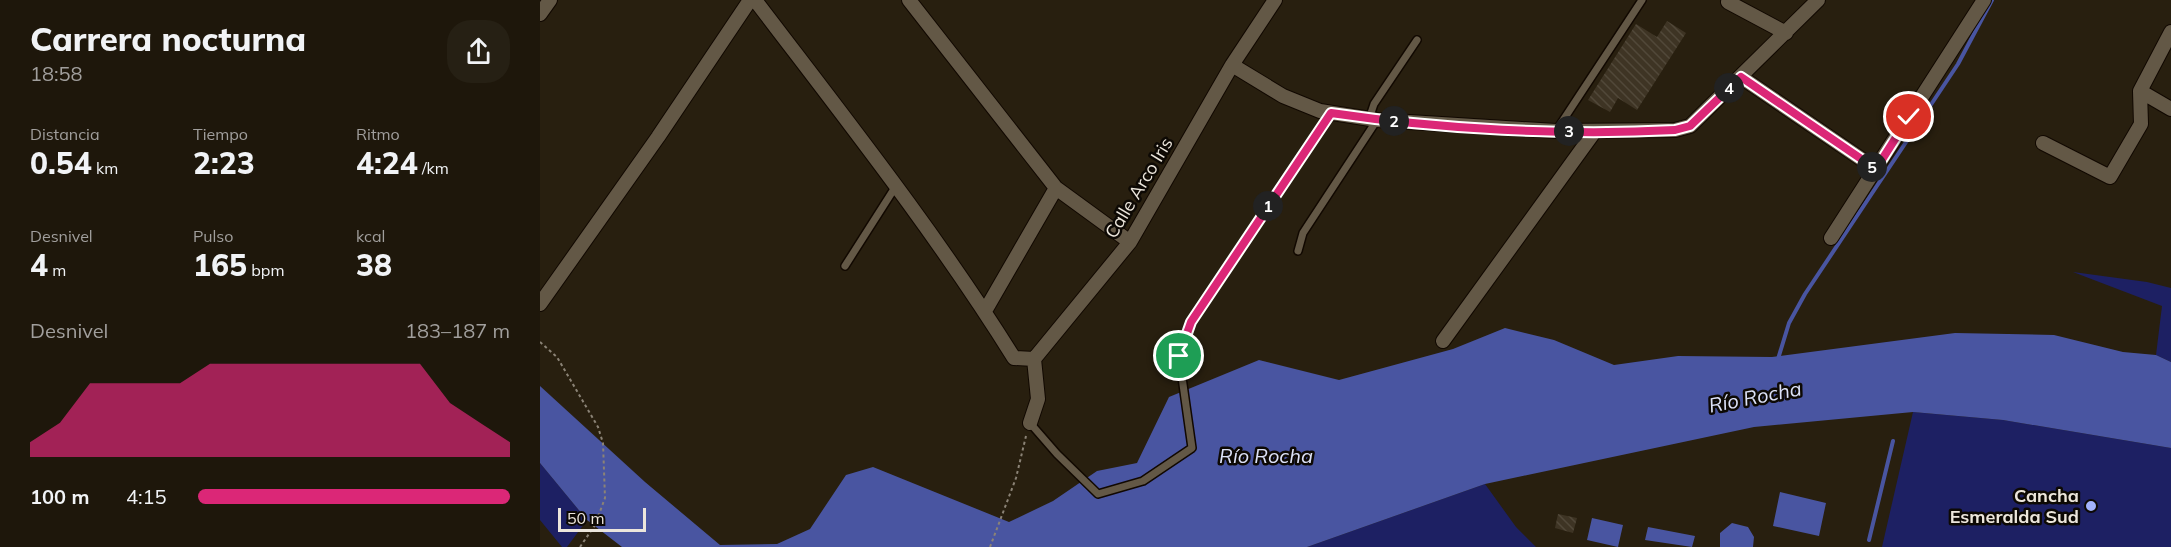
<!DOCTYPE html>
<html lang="es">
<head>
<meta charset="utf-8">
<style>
	body { margin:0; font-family:Mulish,sans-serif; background:#262014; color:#f1f3f6; height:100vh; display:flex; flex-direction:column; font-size:22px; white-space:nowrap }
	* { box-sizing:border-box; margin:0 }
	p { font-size:20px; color:#a19f9d }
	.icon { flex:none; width:33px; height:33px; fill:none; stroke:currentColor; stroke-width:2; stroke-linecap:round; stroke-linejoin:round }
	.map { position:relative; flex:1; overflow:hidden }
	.panel { display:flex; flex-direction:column; background:#1e170b; width:540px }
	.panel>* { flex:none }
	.scale { position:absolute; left:18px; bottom:15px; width:88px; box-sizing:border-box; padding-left:6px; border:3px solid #ece6dc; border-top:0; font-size:16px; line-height:21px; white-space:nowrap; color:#ece6dc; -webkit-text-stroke:4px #0d0904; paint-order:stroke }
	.pin { position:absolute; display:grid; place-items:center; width:51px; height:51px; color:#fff; margin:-26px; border:3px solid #fff; border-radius:50%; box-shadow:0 2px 6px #0007 }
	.km { position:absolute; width:30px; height:30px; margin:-15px; border-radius:50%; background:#222; color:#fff; font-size:16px; line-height:30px; text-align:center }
	.round { display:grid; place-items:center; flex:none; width:63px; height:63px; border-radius:24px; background:#262014 }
	.head { display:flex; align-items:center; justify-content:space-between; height:102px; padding:0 30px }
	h1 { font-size:33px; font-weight:800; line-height:45px }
	.metrics { display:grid; grid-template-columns:repeat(3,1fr); gap:9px; height:102px; padding:6px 30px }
	.metrics div { display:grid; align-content:center }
	.metrics b { font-size:30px; font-weight:800 }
	.metrics small { font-size:16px; font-weight:400 }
	.metrics p { font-size:16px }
	.chart { height:168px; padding:12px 30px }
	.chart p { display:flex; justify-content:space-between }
	.chart svg { width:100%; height:108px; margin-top:6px; fill:#db2777; opacity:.7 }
	ul { padding:0 30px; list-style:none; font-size:20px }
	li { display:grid; grid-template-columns:96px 72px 1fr; align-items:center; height:45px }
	li i { height:15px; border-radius:8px; background:#db2777 }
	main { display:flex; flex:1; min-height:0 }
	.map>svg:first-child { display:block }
	.green { fill:#1d2063 }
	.water { fill:#4955a1 }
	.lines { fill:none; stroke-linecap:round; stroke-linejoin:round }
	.stream { stroke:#4955a1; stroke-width:4 }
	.building { fill:url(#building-back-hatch) }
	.lane-casing { stroke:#110800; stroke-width:10 }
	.street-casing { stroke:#110800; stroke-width:16 }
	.path { stroke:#8b8376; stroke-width:2; stroke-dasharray:3 3; stroke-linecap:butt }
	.lane { stroke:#635846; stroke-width:7 }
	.street { stroke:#635846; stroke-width:14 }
	.route-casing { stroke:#fff; stroke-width:12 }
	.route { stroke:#db2777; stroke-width:8 }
	.poi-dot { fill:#a2b2fd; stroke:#0d0904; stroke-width:2 }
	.labels { text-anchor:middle; stroke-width:5; stroke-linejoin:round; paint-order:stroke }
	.street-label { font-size:18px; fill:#ece6dc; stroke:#0d0904 }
	.poi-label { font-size:18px; font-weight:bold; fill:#ece6dc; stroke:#0d0904; text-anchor:end }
	.water-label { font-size:20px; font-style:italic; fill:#dde2f8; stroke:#0d0904 }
</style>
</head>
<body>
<main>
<section class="panel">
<div class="head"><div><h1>Carrera nocturna</h1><p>18:58</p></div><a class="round"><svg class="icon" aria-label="share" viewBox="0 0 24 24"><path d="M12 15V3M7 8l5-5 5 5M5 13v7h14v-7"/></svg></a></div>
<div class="metrics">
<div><p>Distancia</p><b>0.54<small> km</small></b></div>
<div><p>Tiempo</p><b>2:23</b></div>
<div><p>Ritmo</p><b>4:24<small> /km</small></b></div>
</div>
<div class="metrics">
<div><p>Desnivel</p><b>4<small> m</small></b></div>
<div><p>Pulso</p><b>165<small> bpm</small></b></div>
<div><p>kcal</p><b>38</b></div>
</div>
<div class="chart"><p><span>Desnivel</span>183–187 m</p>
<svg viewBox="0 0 160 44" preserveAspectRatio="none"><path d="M0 44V38L10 30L20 14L30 14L40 14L50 14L60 6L70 6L80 6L90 6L100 6L110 6L120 6L130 6L140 22L150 30L160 38V44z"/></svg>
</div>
<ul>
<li><b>100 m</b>4:15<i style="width:100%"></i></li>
</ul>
</section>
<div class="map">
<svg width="1631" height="547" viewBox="0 0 1631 547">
	<defs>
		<pattern id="building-back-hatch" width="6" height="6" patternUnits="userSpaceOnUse" patternTransform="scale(1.5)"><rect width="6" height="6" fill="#3e3424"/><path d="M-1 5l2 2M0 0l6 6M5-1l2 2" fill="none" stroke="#514839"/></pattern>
	</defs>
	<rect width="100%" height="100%" fill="#281f0f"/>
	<!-- green -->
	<path class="green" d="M 1533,272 L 1607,282 L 1631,288 L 1631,362 L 1616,355 L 1622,306 Z
		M 1373,412 L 1463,420 L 1631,448 L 1631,547 L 1342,547 Z
		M 0,463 L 47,520 L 27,547 L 22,547 L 0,520 Z
		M 945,484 L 976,527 L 996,547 L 767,547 Z"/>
	<!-- water -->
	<path class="water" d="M 965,328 L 1014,340 L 1074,365 L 1138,356 L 1232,357 L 1415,333 L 1514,335 L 1583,352 L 1616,355 L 1631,362 L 1631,448 L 1463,420 L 1373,412 L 1214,427 L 945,484 L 767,547 L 82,547 L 47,520 L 0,463 L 0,386 L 105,482 L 180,545 L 237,544 L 270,529 L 306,475 L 333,467 L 469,522 L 513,501 L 557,471 L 597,463 L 629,397 L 719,360 L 799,380 L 913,349 Z
		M 1240,492 L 1286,503 L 1279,536 L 1233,526 Z
		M 1052,518 L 1083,525 L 1078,547 L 1047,540 Z
		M 1192,523 L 1208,527 L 1214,537 L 1213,547 L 1180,547 L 1180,533 Z
		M 1108,527 L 1155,536 L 1152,547 L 1105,540 Z"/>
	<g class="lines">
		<!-- stream -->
		<path class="stream" d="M 1238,359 L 1249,323 L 1265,294 L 1418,64 L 1452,0
			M 1329,540 L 1353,441"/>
	</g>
	<!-- building -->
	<path class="building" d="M 1127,21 L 1146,33 L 1097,110 L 1078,98 L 1070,112 L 1048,100 L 1096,24 L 1117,37 Z
		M 1018,514 L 1037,518 L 1033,533 L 1015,528 Z"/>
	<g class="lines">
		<!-- lane casing -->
		<g class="lane-casing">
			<path id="lane" d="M 829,119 L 834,104 L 877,40
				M 1016,131 L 1102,0
				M 758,251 L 763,233 L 837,120
				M 305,266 L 356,186
				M 687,267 L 791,113
				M 490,423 L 517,454 L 558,494 L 603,481 L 652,448 L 639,356 L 651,322"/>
		</g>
		<!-- street casing -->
		<g class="street-casing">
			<path id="street" d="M 215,0 C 304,117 396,233 474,358 L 494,359
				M 369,0 L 516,188 L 590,242
				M 1188,2 L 1246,33
				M 0,14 L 10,0
				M 692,65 L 743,96 L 780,111 L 837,120 L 1016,131 L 1135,130 L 1150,126 L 1278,0
				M 1201,77 L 1336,169
				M 1600,91 L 1631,109
				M 1503,143 L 1570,177 L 1601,124 L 1600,91 L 1631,32
				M 1291,238 L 1444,0
				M 0,304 L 118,137 L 210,0
				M 445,311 L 516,188
				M 903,341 L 1055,131
				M 490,423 L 498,399 L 494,359 L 590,242 L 692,65 L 735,0"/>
		</g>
		<!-- path -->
		<path class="path" d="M 655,315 L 682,274
			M 0,342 L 17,357 L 58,427 L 63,443 L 65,498 L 55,525 L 40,547
			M 450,547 L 476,478 L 486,436"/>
		<!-- lane -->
		<use href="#lane" class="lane"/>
		<!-- street -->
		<use href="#street" class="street"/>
	</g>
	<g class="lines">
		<!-- route casing -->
		<g class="route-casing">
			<path id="route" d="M 639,356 L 651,322 L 791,113 C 899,129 1025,136 1135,130 L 1150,126 L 1201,77 L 1336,169 L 1369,117"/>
		</g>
		<!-- route -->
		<use href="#route" class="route"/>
	</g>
	<!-- markers -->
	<circle class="poi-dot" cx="1551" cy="506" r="6"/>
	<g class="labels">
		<!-- street labels -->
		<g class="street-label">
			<text transform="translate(599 188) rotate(-59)" y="6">Calle Arco Iris</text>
		</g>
		<!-- poi labels -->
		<g class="poi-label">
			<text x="1539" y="502">Cancha<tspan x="1539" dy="21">Esmeralda Sud</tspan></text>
		</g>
		<!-- water labels -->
		<g class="water-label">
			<text transform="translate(1215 397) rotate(-11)" y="7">Río Rocha</text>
			<text x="726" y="463">Río Rocha</text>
		</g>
	</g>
</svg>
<div class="scale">50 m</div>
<div class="pin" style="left:639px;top:356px;background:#1e9e55"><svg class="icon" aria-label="arrive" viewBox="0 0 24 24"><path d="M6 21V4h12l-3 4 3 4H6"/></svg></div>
<div class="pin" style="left:1369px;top:117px;background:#d93025"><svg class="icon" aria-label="check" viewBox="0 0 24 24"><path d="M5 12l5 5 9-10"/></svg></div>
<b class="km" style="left:728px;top:206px">1</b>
<b class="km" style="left:854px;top:121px">2</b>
<b class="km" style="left:1029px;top:131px">3</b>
<b class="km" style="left:1189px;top:88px">4</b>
<b class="km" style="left:1332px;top:167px">5</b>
</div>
</main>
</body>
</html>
